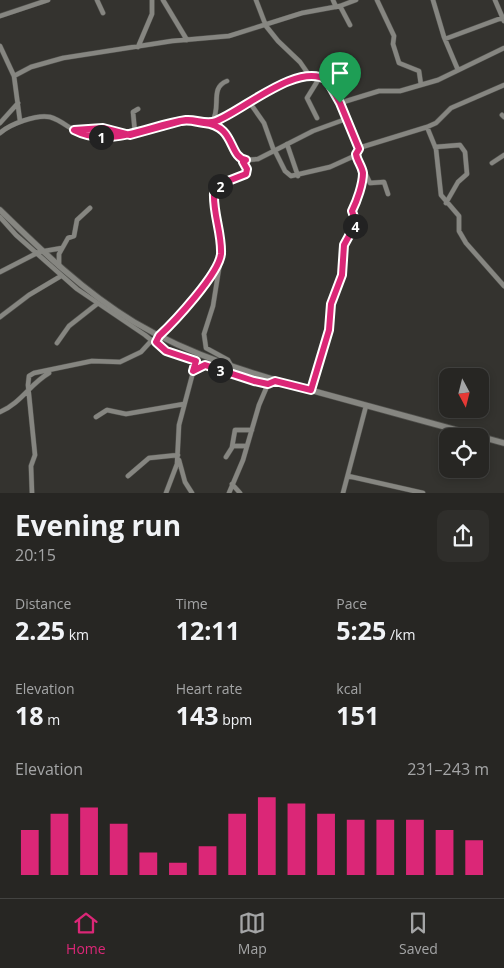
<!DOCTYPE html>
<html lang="en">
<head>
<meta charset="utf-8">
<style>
	body { margin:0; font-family:"Open Sans",sans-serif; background:#2f2e2b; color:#f1f3f6; height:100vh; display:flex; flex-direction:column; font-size:19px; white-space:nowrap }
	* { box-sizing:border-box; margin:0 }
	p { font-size:16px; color:#a4a5a6 }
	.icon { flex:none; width:28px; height:28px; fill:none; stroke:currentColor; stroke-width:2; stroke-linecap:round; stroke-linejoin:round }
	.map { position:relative; height:493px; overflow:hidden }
	.details { display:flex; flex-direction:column; background:#272623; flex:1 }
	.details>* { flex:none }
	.needle { width:32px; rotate:173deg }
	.buttons { position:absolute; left:439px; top:368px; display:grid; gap:10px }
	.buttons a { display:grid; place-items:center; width:50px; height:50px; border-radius:10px; background:#272623; box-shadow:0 2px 8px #0003,0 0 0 1px #434341; font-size:25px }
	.pin { position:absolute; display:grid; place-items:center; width:42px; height:42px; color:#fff; margin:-51px -21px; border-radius:50% 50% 50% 0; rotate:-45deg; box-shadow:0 0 5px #0007 }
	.pin .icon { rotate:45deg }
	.km { position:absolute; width:25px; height:25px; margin:-12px; border-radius:50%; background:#222; color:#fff; font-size:14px; line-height:25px; text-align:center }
	.round { display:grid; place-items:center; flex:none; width:52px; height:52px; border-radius:10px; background:#2f2e2b }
	.summary { display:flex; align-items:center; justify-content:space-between; height:85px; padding:0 15px }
	h1 { font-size:28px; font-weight:700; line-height:38px }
	.metrics { display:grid; grid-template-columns:repeat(3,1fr); gap:8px; height:85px; padding:5px 15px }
	.metrics div { display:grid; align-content:center }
	.metrics b { font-size:25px; font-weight:700 }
	.metrics small { font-size:14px; font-weight:400 }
	.metrics p { font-size:14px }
	.chart { height:140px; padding:10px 15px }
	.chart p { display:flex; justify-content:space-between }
	.chart svg { width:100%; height:90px; margin-top:5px; stroke:#db2777; stroke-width:6 }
	.menu { display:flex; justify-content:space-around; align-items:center; height:70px; border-top:1px solid #434341; background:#272623; font-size:14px; color:#a4a5a6 }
	.menu a { display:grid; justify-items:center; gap:2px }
	.menu .selected { color:#db2777 }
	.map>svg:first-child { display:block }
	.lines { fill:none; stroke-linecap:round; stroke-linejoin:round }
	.street-casing { stroke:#50504c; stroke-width:5.5 }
	.secondary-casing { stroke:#50504c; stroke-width:7 }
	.street { stroke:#868681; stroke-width:4.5 }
	.secondary { stroke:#868681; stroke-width:5.5 }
	.route-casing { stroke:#fff; stroke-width:10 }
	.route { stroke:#db2777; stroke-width:6 }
</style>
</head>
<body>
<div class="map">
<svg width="504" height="493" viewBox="0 0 504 493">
	<rect width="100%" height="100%" fill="#34332f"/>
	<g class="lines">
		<!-- street casing -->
		<g class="street-casing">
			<path id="street" d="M 97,0 L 103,13
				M 163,0 L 187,40
				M 256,0 L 266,26 L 278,41 L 300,62 L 309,75 L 327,79 L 340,103 L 359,149
				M 333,0 L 336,7
				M 377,0 L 394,36 L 393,44 L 399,63 L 419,71 L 421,85
				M 433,0 L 444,37 L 458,70
				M 495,0 L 504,21
				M 340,6 L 350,25
				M 0,16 L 48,0
				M 445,39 L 504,17
				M 0,46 L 14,76
				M 138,47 L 152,14 L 152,0
				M 227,81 C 209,88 222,107 212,122 L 232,114 L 276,87 L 309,75
				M 250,103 L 264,123 L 274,151
				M 340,103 L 379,91 L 400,91 L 438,80 L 504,48
				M 502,115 L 504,117
				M 317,118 L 307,98 L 320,77
				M 20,121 L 14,76 L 31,67 L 63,58 L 172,41 L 229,36 L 302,13 L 340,6 L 356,0
				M 0,123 L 18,103
				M 427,127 L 436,149 L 441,195 L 459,216 L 459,231 L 466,243 L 504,286
				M 74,130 L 103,128 L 126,134
				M 0,133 C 10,124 37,114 50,117 C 65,121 77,137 95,138 C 135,139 172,115 211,123 C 227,125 232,146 239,157 L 246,160 L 258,159 L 313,131 L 346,119
				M 135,133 L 133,112 L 138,109
				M 287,144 L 298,176
				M 435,147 L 460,145 L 465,152 L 467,174 L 458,182 L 446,203
				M 275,151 L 285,171 L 291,176 L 330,167 L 352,157 L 362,147 L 427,127 L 436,123 L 451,108 L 504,85
				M 356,154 L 370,183 L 384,182 L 388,194
				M 492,163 L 504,155
				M 0,217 L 16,235 L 77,289 L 145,335 L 161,348 L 240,378 L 268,384 L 275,381
				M 59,266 L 59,254 L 68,238 L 74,236 L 77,220 L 90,208
				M 0,272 L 39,252 L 62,248
				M 0,317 L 29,295 L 61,276
				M 156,342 L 159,335 L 202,288 L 218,264
				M 57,343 L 69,326 L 97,304
				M 232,367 L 228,360 L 206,348 L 204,334 L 213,306 L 221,256 L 220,231 L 214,193 L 223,183 L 247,174 L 247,169 L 243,162 L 246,160
				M 311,390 L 329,330 L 331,305 L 342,275 L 344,245 L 356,223 L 352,211 L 357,200 L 363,170
				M 0,412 C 21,403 30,384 49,373
				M 96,417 L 107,410 L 126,414 L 184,404
				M 232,447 L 235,430 L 252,430
				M 226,457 L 233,446 L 247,446
				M 179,460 L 185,482 L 192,493
				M 128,476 L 149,458 L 178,455
				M 348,476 L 423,493
				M 232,484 L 240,493
				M 32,493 L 31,466 L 35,455 L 28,385 L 29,376 L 34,373 L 92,361 L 120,362 L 141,352 L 152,340
				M 166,493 L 177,464 L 179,425 L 196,361
				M 229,493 L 243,460 L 259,405 L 268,384
				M 343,493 L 366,406"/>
		</g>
		<!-- secondary casing -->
		<g class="secondary-casing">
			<path id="secondary" d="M 0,210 C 42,251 83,291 134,322 C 193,357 256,375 321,393 C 382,410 443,426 504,443"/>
		</g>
		<!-- street -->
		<use href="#street" class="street"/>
		<!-- secondary -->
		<use href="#secondary" class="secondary"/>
	</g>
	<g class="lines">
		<!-- route casing -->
		<g class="route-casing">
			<path id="route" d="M 340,103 L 327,80 C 297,62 244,110 216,121 C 206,125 196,119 186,120 C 148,125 111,149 74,130 L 103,128 L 130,135 L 181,121 C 190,119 196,122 204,123 C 236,126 228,157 246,160 L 243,162 L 247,169 L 246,174 L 223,183 L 214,193 C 213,214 222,233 221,254 C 219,274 174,322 159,336 L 156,342 L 166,351 L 196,361 L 193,371 L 205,365 L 254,381 L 268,384 L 275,381 L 311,390 L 329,330 L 331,304 L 342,275 L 344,245 L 356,223 L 352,211 C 357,201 363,184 363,173 C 362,166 357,161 356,154 L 359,149 L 340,103"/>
		</g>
		<!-- route -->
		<use href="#route" class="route"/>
	</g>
</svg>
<div class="buttons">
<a><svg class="needle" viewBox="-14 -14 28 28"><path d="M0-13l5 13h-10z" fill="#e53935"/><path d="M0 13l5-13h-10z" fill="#a4a5a6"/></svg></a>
<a><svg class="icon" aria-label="locate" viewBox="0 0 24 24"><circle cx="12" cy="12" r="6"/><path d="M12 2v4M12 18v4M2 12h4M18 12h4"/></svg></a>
</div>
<div class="pin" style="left:340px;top:103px;background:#1e9e55"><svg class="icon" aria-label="arrive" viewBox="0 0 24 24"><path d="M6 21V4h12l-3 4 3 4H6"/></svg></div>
<b class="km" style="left:101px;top:137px">1</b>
<b class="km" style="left:220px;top:186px">2</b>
<b class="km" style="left:220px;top:370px">3</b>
<b class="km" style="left:355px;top:226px">4</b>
</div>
<section class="details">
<div class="summary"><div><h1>Evening run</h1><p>20:15</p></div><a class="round"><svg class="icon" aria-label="share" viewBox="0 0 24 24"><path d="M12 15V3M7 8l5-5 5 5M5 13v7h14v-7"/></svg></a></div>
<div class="metrics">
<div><p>Distance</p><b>2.25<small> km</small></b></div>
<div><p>Time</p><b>12:11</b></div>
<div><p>Pace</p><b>5:25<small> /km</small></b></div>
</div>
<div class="metrics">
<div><p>Elevation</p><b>18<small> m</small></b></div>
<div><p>Heart rate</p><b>143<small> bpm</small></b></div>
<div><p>kcal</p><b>151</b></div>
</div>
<div class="chart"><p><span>Elevation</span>231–243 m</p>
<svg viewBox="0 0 160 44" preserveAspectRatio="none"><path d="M5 44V22M15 44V14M25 44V11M35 44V19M45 44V33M55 44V38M65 44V30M75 44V14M85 44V6M95 44V9M105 44V14M115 44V17M125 44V17M135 44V17M145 44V22M155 44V27"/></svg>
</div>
</section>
<nav class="menu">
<a class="selected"><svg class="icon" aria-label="home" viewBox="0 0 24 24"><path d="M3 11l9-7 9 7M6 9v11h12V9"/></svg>Home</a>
<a><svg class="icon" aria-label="map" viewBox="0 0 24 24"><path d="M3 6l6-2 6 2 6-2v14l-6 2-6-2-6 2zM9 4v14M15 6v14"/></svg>Map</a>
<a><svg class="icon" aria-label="saved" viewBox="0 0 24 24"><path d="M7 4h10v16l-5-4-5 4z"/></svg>Saved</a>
</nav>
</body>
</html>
